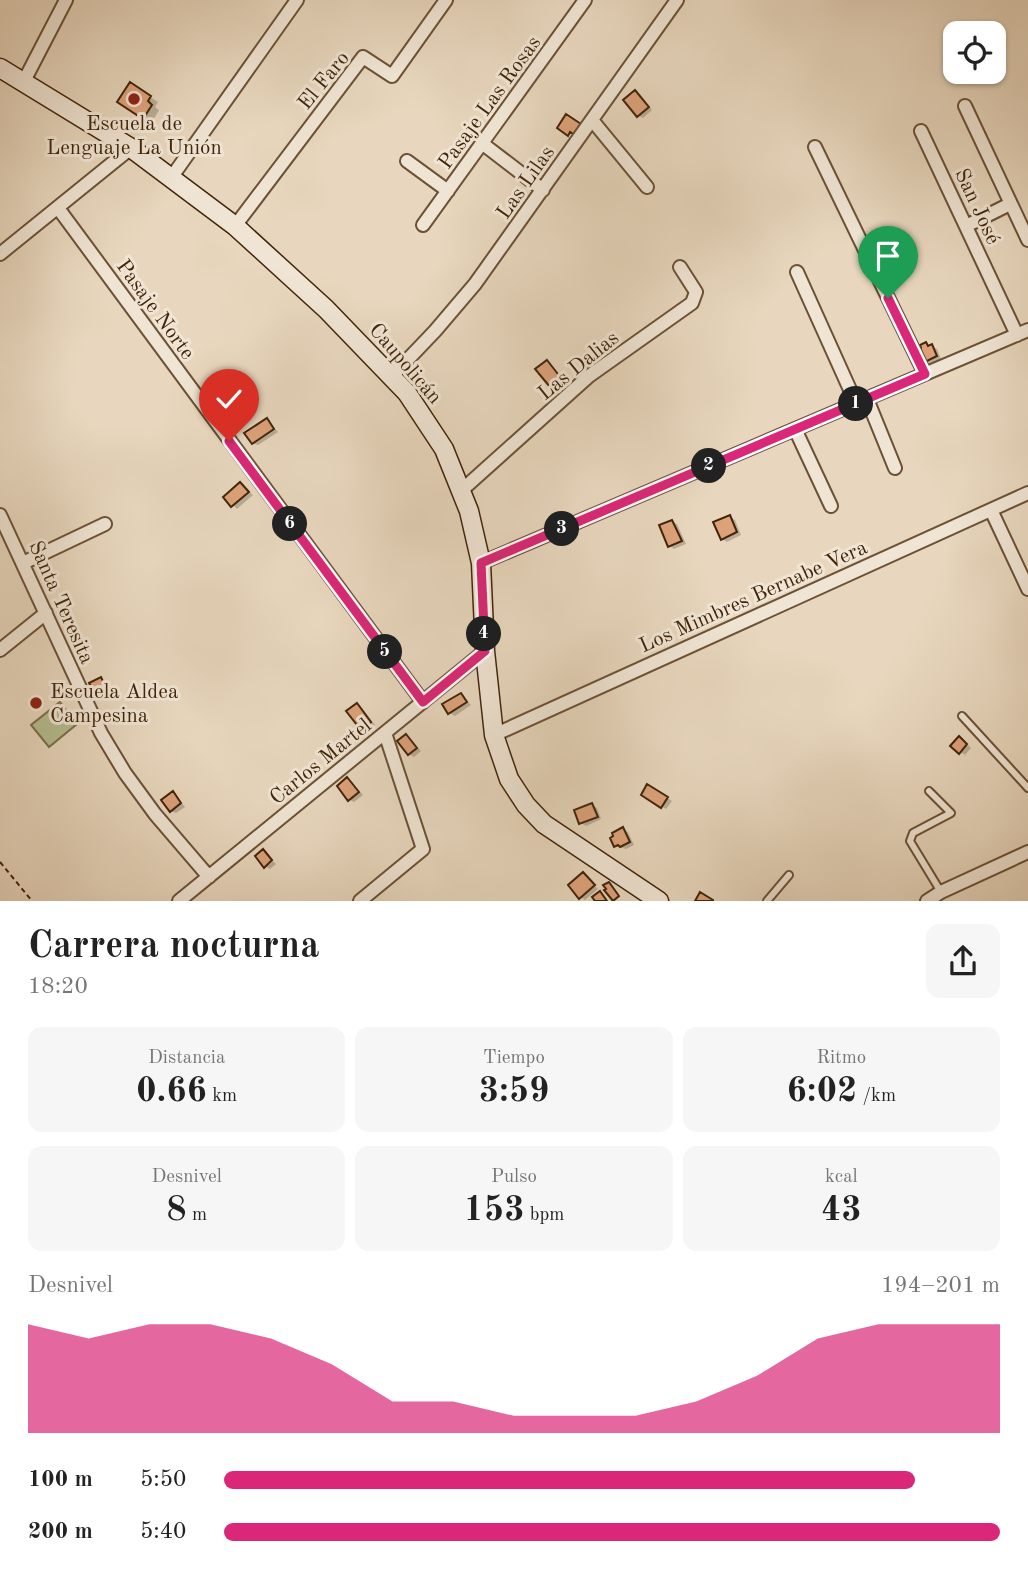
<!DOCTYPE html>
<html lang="es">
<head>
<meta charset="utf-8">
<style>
	body { margin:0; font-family:"Old Standard TT",serif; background:#f6f6f6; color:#222; height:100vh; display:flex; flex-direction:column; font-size:26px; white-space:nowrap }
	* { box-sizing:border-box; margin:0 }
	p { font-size:23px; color:#767676 }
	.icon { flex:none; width:38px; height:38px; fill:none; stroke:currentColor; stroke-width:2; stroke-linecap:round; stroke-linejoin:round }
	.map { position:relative; height:901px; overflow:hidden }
	.panel { display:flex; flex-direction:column; background:#fff; flex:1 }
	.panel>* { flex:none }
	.buttons { position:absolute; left:943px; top:21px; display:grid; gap:14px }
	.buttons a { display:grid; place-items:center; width:63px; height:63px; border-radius:14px; background:#fff; box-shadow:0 2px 5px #0004; font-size:35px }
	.pin { position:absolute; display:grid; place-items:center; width:60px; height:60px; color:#fff; margin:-72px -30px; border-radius:50% 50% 50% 0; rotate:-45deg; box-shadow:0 0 7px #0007 }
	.pin .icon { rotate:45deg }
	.km { position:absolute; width:35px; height:35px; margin:-18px; border-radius:50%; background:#222; color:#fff; font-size:19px; line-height:35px; text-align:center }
	.round { display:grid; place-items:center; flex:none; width:74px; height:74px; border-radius:14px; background:#f6f6f6 }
	.head { display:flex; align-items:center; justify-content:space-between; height:119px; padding:0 28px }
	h1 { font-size:38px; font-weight:700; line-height:52px }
	.stats { display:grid; grid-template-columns:repeat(3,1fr); gap:10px; height:119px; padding:7px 28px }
	.stats div { display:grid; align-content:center; border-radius:14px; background:#f6f6f6; text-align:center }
	.stats b { font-size:35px; font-weight:700 }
	.stats small { font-size:19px; font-weight:400 }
	.stats p { font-size:19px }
	.chart { height:196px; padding:14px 28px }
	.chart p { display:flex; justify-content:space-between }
	.chart svg { width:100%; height:126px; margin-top:7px; fill:#db2777; opacity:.7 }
	ul { padding:0 28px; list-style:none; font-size:23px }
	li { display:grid; grid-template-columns:112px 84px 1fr; align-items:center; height:52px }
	li i { height:18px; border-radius:9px; background:#db2777 }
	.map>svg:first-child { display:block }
	.pitch { fill:#b6be91; stroke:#7c714d; stroke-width:2 }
	.shadow { fill:#0003 }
	.building { fill:#dea27a; stroke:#412409; stroke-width:2 }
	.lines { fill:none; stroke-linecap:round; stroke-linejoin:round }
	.lane-casing { stroke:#6b5136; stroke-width:10 }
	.street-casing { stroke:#6b5136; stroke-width:16 }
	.secondary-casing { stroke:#412409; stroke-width:21 }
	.path { stroke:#412409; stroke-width:2; stroke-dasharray:5 3.5; stroke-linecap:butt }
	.lane { stroke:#f0e5d5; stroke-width:6 }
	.street { stroke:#f0e5d5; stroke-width:12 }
	.secondary { stroke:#f0e5d5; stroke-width:18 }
	.route-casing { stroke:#fff; stroke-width:14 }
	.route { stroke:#db2777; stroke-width:9 }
	.poi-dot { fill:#8f2418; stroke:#f0e5d5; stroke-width:2.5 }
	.labels { text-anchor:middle; stroke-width:6; stroke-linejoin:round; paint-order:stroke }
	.street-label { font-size:21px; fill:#412409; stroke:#f0e5d5 }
	.poi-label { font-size:21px; fill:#412409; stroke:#f0e5d5 }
</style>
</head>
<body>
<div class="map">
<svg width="1028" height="901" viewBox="0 0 1028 901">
	<rect width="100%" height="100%" fill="#e8d7be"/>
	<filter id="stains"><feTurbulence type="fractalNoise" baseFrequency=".00286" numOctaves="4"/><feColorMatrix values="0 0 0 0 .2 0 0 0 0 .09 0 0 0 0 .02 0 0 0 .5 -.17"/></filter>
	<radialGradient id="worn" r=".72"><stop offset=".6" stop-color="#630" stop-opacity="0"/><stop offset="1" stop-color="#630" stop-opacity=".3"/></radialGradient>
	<!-- pitch -->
	<path class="pitch" d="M 60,702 L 77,724 L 49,747 L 31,725 Z"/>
	<!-- shadow -->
	<path class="shadow" d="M 138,89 L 158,102 L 155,107 L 159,110 L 152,122 L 144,117 Z
		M 635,92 L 652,110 L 643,118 L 638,115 Z
		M 926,344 L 937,349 L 941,359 L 931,364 L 926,361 Z
		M 548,362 L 565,381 L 556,389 L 551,386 Z
		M 267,420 L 278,432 L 258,445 L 253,443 Z
		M 240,484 L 253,495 L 237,509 L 225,497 Z
		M 730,517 L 735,520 L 741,535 L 727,542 L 722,539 Z
		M 672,522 L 677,524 L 686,544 L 674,549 L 670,546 Z
		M 101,679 L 106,682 L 110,691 L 101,696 L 96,693 Z
		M 461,695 L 471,705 L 455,716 L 450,713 L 445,704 Z
		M 357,705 L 362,708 L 375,725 L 367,731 L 362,728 Z
		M 407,736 L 421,751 L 414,757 L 409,754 Z
		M 964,741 L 971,748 L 965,755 L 960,752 Z
		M 348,779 L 363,795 L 354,802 L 350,800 Z
		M 648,786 L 672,801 L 666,809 L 643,795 Z
		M 173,793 L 185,807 L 176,813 L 171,811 Z
		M 592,805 L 597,808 L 601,819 L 586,826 L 581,823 Z
		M 623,829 L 628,832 L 634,845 L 626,849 L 615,846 Z
		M 263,851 L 276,864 L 270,869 L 265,866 Z
		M 583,874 L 598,889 L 585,900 L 580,897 Z"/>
	<!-- building -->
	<path class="building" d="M 130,82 L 151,96 L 148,101 L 152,105 L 143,119 L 117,102 Z
		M 635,90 L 649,107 L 637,117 L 623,100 Z
		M 566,114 L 581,124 L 575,135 L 570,132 L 568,136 L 557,128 Z
		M 926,342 L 928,346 L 932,344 L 937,356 L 925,362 L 919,349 L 921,348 L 920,345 Z
		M 547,360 L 561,378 L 550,387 L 535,369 Z
		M 267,418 L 274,429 L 252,444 L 244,433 Z
		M 240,482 L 249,492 L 231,507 L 223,497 Z
		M 730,515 L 737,532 L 721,540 L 713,522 Z
		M 672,520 L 682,541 L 668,547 L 659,525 Z
		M 101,677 L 106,688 L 95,694 L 89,683 Z
		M 461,693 L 467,702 L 448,714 L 442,704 Z
		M 357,703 L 371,722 L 361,730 L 346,711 Z
		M 406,734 L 417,748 L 408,755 L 397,741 Z
		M 959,736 L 967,744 L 959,754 L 950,746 Z
		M 347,777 L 359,792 L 348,801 L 337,786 Z
		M 647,784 L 668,797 L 661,808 L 641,795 Z
		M 173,791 L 181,803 L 170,812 L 161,800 Z
		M 592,803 L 598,817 L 579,824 L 574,810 Z
		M 623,827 L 630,842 L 620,847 L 618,845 L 614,847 L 610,838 L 613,836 L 612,833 Z
		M 263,849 L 272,860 L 264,868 L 255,856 Z
		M 583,872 L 595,885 L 579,899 L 568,885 Z
		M 609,882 L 619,896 L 613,901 L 604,890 L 606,889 L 603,885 Z
		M 600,891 L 607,901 L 595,901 L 592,897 Z
		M 700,892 L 713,900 L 713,901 L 695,901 Z"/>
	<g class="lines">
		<!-- lane casing -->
		<g class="lane-casing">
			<path id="lane" d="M 962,716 L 1028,788
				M 929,791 L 951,813 L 913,833 L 910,841 L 941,892
				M 767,901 L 789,875"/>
		</g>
		<!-- street casing -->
		<g class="street-casing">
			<path id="street" d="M 23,83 L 66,0
				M 965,106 L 1028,240
				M 592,120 L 647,187
				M 921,131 L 1017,335
				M 483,144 L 543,190
				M 815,147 L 925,374
				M 407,161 L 448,191
				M 171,178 L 297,0
				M 58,208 L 423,702
				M 423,225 L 585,0
				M 235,226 L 363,57 L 392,76 L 446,0
				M 966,226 L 1010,204
				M 0,254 L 131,148
				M 797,272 L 856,403
				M 392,376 L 435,331 L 475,284 L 677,0
				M 867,399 L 895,468
				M 795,429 L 831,506
				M 462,490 L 589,376 L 692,303 L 696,292 L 680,267
				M 991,510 L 1028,589
				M 0,515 L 101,733 L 125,773 L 155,814 L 209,877
				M 23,563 L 105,524
				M 481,563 L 1028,330
				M 0,650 L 46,613
				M 494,735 L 1028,493
				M 179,901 L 485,651
				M 360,901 L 423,849 L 385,733
				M 927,901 L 941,892 L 1028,852"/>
		</g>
		<!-- secondary casing -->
		<g class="secondary-casing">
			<path id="secondary" d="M 0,68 L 131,148 L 235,226 L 326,309 L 407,393 L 444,449 L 469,511 L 481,563 L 485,651 L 494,735 L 509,779 L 526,805 L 544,824 L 659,901"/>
		</g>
		<!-- path -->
		<path class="path" d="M 0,862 L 32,901"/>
		<!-- lane -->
		<use href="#lane" class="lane"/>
		<!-- street -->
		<use href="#street" class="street"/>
		<!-- secondary -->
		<use href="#secondary" class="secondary"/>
	</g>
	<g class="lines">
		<!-- route casing -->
		<g class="route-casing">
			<path id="route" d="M 229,441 L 423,702 L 485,651 L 481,563 L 925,374 L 888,298"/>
		</g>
		<!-- route -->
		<use href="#route" class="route"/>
	</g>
	<!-- markers -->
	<g class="poi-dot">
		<circle cx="134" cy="99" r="7"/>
		<circle cx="36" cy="703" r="7"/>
	</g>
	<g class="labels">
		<!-- street labels -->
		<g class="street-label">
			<text transform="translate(323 80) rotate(-51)" y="7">El Faro</text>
			<text transform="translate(489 102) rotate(-54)" y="7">Pasaje Las Rosas</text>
			<text transform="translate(525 182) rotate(-55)" y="7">Las Lilas</text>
			<text transform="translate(978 206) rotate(65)" y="7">San José</text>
			<text transform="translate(156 309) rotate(54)" y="7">Pasaje Norte</text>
			<text transform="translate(406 363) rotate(49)" y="7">Caupolicán</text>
			<text transform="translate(578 365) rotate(-39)" y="7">Las Dalias</text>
			<text transform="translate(753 596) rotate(-24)" y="7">Los Mimbres Bernabe Vera</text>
			<text transform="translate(62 602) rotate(66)" y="7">Santa Teresita</text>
			<text transform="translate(320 761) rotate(-39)" y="7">Carlos Martel</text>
		</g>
		<!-- poi labels -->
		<g class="poi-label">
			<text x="134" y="130">Escuela de<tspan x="134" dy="24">Lenguaje La Unión</tspan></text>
			<text x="50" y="698" text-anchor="start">Escuela Aldea<tspan x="50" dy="24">Campesina</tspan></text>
		</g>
	</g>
	<rect width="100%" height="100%" filter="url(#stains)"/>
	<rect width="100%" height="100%" fill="url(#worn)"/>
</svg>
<div class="buttons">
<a><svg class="icon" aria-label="locate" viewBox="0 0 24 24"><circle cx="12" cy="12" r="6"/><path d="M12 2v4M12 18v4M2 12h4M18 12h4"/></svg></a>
</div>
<div class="pin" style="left:888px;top:298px;background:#1e9e55"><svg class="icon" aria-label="arrive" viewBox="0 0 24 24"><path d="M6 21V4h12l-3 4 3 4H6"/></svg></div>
<div class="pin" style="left:229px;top:441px;background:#d93025"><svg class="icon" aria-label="check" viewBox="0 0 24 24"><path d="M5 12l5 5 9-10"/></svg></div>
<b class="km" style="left:856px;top:404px">1</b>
<b class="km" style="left:709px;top:466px">2</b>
<b class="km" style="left:562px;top:529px">3</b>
<b class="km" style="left:484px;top:634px">4</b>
<b class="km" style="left:385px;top:652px">5</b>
<b class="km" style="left:290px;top:524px">6</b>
</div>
<section class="panel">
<div class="head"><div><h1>Carrera nocturna</h1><p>18:20</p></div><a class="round"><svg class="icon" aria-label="share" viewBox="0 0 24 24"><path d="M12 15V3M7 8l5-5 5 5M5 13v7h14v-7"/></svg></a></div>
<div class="stats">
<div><p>Distancia</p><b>0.66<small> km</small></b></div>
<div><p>Tiempo</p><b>3:59</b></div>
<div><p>Ritmo</p><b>6:02<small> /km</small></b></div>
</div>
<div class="stats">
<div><p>Desnivel</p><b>8<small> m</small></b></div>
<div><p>Pulso</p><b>153<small> bpm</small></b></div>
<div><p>kcal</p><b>43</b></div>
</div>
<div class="chart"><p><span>Desnivel</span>194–201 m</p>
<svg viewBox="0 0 160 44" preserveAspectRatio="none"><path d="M0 44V6L10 11L20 6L30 6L40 11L50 20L60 33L70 33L80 38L90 38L100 38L110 33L120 24L130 11L140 6L150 6L160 6V44z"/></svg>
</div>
<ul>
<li><b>100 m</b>5:50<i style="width:89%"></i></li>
<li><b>200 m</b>5:40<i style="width:100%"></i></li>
</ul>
</section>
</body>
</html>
